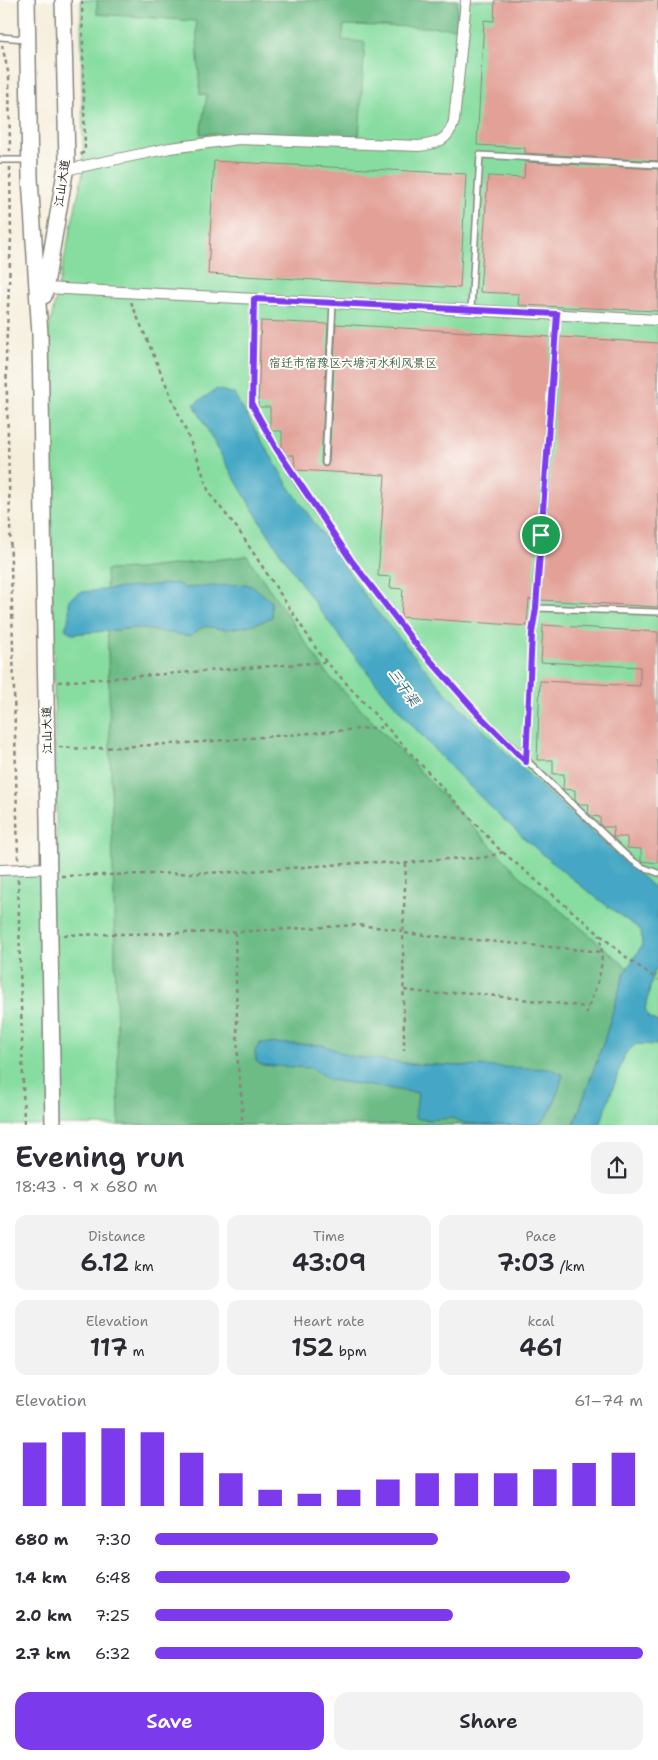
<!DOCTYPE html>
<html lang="en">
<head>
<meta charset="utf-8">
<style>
	body { margin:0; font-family:"Shantell Sans","LXGW WenKai TC",sans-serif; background:#f2f2f3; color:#2b2b33; height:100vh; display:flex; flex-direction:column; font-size:19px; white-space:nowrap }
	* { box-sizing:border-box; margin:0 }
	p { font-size:16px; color:#7c7c81 }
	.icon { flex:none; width:28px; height:28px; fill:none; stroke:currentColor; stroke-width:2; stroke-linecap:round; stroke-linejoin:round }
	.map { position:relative; height:1125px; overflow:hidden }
	.details { display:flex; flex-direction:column; background:#fff; flex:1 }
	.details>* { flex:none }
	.pin { position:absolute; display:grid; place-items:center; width:42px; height:42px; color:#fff; margin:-21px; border:2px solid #fff; border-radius:50%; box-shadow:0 1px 5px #0007 }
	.round { display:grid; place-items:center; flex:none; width:52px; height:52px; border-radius:15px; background:#f2f2f3 }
	.summary { display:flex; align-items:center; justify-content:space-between; height:85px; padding:0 15px }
	h1 { font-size:28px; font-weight:600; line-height:38px }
	.metrics { display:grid; grid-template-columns:repeat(3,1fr); gap:8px; height:85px; padding:5px 15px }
	.metrics div { display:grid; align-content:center; border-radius:12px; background:#f2f2f3; text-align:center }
	.metrics b { font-size:25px; font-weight:600 }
	.metrics small { font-size:14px; font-weight:400 }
	.metrics p { font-size:14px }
	.chart { height:140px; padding:10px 15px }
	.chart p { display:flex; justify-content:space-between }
	.chart svg { width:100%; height:90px; margin-top:5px; stroke:#7c3aed; stroke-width:6 }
	.action { display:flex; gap:10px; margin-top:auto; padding:10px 15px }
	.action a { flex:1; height:58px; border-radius:15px; background:#7c3aed; color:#fff; font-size:20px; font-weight:600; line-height:58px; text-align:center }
	.action a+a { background:#f2f2f3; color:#2b2b33 }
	ul { padding:0 15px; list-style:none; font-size:16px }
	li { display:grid; grid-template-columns:80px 60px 1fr; align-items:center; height:38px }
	li i { height:12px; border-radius:6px; background:#7c3aed }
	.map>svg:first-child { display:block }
	.green { fill:#87dda0; stroke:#527c5e }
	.forest { fill:#6dbc86; stroke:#446c51 }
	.water { fill:#45a7c5; stroke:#306270 }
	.building { fill:#e2a097 }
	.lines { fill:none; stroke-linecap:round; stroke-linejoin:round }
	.lane-casing { stroke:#88857c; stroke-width:8 }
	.street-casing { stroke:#88857c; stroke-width:12 }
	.secondary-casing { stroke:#88857c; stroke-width:18 }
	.path { stroke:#88857c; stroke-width:2.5; stroke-dasharray:4 4; stroke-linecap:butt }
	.lane { stroke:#fff; stroke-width:5 }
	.street { stroke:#fff; stroke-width:10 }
	.secondary { stroke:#fff; stroke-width:15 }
	.route-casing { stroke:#fff; stroke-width:10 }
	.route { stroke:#7c3aed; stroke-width:6 }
	.labels { text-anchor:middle; stroke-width:4; stroke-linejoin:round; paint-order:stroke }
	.street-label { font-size:12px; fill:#1c1c1c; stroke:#fdfcf7 }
	.park-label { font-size:12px; fill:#41604a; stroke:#fdfcf7 }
	.water-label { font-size:14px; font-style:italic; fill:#306270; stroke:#fdfcf7 }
</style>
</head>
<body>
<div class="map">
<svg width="658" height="1125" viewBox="0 0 658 1125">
	<rect width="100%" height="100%" fill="#fdfcf7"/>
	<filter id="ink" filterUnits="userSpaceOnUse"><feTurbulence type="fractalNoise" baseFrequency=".02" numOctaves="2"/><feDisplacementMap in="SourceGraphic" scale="10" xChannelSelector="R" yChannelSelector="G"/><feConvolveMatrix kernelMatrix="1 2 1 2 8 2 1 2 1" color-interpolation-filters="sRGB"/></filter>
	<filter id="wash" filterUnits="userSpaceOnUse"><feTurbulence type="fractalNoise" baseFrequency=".0096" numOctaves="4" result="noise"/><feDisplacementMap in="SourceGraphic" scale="20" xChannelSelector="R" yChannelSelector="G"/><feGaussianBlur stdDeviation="1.12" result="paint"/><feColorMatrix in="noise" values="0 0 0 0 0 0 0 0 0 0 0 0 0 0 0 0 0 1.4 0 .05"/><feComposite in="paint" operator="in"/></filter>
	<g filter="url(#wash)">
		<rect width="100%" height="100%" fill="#f5eedb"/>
		<!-- green -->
		<path class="green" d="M 81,0 L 658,0 L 658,1125 L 0,1125 L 0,868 L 57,866 L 48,334 L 83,172 Z"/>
		<!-- forest -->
		<path class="forest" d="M 97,0 L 457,0 L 457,28 L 344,25 L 342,40 L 365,42 L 359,136 L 200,134 L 207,95 L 200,94 L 196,21 L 97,14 Z
			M 247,556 L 328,675 L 520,876 L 628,968 L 624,974 L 604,1041 L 574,1125 L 119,1125 L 106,570 L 138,569 Z"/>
		<!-- water -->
		<path class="water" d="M 217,389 L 234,394 L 288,485 L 373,607 L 445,692 L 533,779 L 658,891 L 658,967 L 654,972 L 645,1009 L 648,1017 L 658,1022 L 658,1045 L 636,1044 L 625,1054 L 600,1125 L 574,1125 L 604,1041 L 624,974 L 642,945 L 641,930 C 455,803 296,605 194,404 Z
			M 177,583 L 184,588 L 246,584 L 254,587 L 271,601 L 272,617 C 259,624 241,628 227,629 C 209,630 208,619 191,636 L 137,628 L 73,634 L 65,629 L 69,618 L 69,599 L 81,592 Z
			M 260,1043 L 324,1045 L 349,1056 L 413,1064 L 552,1069 L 563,1075 C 558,1091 553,1116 537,1125 L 486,1125 L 464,1123 L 452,1118 L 427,1120 L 415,1118 L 418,1093 L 330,1080 L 311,1068 L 261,1065 L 256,1061 L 255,1051 Z"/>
		<g id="blocks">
			<!-- building -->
			<path class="building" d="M 495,0 L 658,0 L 658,161 L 525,153 L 525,148 L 477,145 L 484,20 L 494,21 Z
				M 214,161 L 466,174 L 460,288 L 208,274 Z
				M 525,162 L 658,169 L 658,311 L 518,305 L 519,294 L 480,292 L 488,176 L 524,178 Z
				M 261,321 L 328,324 L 321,463 L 324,467 L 329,463 L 336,324 L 551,337 L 532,600 L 529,599 L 527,626 L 401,617 L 403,589 L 390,588 L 391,577 L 378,576 L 385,475 L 295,470 L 294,455 L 286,455 L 282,448 L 282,431 L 272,431 L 270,428 L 270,407 L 258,407 Z
				M 560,337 L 658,343 L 658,607 L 541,600 Z
				M 543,625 L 658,632 L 658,863 L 641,861 L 641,849 L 627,848 L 627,837 L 613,837 L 614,827 L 602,827 L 600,824 L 600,817 L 592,816 L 588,813 L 589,804 L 578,804 L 575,800 L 575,790 L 563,789 L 564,774 L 553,774 L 553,760 L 537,760 L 540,681 L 640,686 L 640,667 L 541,662 Z"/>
		</g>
	</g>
	<g filter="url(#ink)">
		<use href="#blocks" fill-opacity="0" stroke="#88857c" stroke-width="1"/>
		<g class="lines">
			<!-- lane casing -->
			<g class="lane-casing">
				<path id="lane" d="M 0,37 L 25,39
					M 0,160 L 27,160
					M 254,299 L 251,405 L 299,485 L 351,560 L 414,642 L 478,714 L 629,858 L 642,867 L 658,873
					M 471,309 L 480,155 L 658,165
					M 325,463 L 333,303
					M 536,608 L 658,612
					M 526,762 L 532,633 L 536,608 L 557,315"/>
			</g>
			<!-- street casing -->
			<g class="street-casing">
				<path id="street" d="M 65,170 L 170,148 L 239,139 L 419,146 C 438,144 449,139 454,121 L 466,0
					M 45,288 L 658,320
					M 0,870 L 49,868"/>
			</g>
			<!-- secondary casing -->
			<g class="secondary-casing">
				<path id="secondary" d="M 27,0 L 30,178 L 40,335 L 53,1125
					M 44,296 L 67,161 L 63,0"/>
			</g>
			<!-- path -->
			<path class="path" d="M 2,45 L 9,76 L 10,151
				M 81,155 L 85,151 L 82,0
				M 10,167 L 11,237 L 6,355 L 18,859
				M 131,302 L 199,462 L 209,493 L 237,528 L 321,656 L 498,848 L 626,957 L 658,980
				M 58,682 L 326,662
				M 59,747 L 85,749 L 202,742 L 384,727
				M 406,863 L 403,933 L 603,952
				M 61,876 L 236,872 L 371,862 L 400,864 L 439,859 L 483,858 L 503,852
				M 18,879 L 24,1125
				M 235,932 L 238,1067 L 242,1102 L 242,1125
				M 64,935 L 235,932 L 358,925 L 400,930 L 403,933 L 404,1050
				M 404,990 L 437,994 L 462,992 L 588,1007
				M 586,1014 C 596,986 607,966 599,935"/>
			<!-- lane -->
			<use href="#lane" class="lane"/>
			<!-- street -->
			<use href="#street" class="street"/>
			<!-- secondary -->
			<use href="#secondary" class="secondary"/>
		</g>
	</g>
	<g class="lines" filter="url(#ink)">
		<!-- route casing -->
		<g class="route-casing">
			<path id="route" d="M 254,299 L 557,314 L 536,608 L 532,633 L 526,762 L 478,714 L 414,642 L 351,560 L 276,448 L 252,405 Z"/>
		</g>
		<!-- route -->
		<use href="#route" class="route"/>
	</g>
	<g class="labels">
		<!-- street labels -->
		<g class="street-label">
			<text transform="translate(62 183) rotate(-82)" y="4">江山大道</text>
			<text transform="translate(47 730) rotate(-91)" y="4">江山大道</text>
		</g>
		<!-- park labels -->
		<g class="park-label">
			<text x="353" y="367">宿迁市宿豫区六塘河水利风景区</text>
		</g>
		<!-- water labels -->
		<g class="water-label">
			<text transform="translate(404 687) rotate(55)" y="5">三干渠</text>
		</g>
	</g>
</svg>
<div class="pin" style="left:541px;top:535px;background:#1e9e55"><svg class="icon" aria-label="arrive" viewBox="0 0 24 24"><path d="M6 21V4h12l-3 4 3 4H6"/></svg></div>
</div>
<section class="details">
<div class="summary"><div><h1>Evening run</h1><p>18:43 · 9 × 680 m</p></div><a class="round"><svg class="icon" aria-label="share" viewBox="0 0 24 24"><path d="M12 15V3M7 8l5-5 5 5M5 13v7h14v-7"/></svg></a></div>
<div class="metrics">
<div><p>Distance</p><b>6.12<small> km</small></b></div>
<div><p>Time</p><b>43:09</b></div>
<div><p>Pace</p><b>7:03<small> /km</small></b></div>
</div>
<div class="metrics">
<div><p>Elevation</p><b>117<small> m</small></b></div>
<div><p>Heart rate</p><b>152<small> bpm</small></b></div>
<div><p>kcal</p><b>461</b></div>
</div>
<div class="chart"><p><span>Elevation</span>61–74 m</p>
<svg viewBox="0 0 160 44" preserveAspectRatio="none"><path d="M5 44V13M15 44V8M25 44V6M35 44V8M45 44V18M55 44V28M65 44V36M75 44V38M85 44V36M95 44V31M105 44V28M115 44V28M125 44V28M135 44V26M145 44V23M155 44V18"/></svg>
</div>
<ul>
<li><b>680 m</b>7:30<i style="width:58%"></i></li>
<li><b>1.4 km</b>6:48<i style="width:85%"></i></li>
<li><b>2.0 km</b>7:25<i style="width:61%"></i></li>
<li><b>2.7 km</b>6:32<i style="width:100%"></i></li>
</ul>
<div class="action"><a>Save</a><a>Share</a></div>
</section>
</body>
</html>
